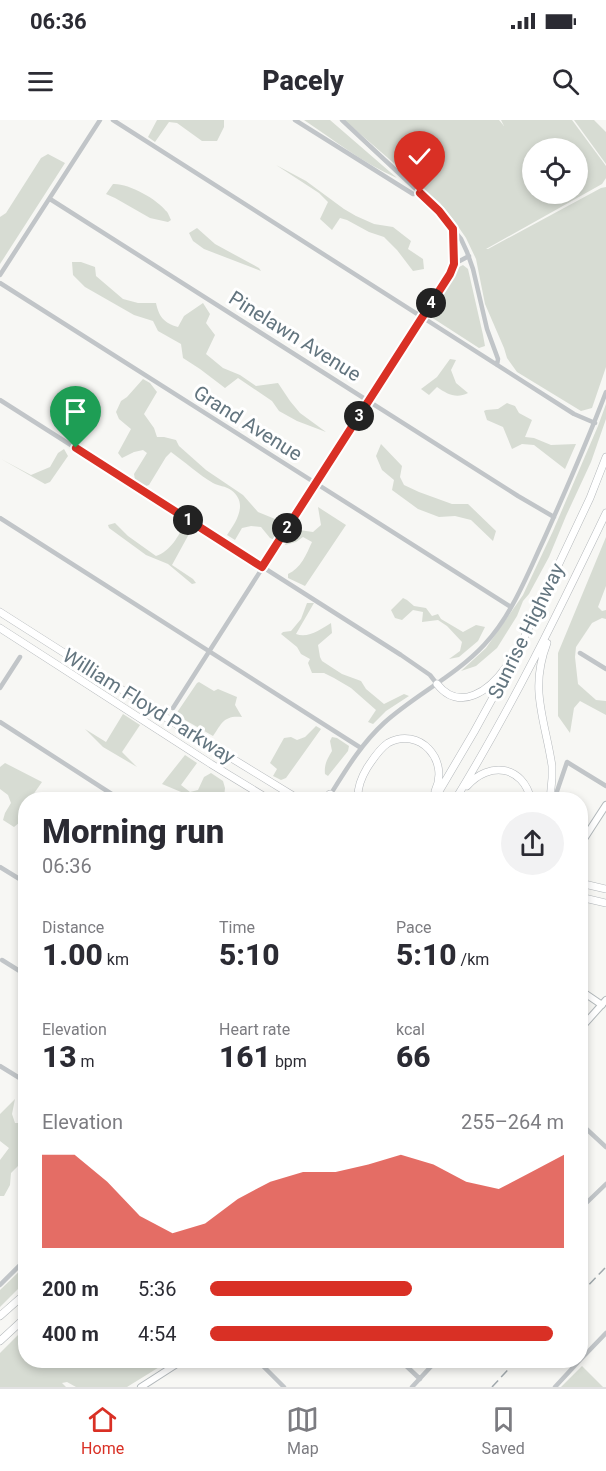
<!DOCTYPE html>
<html lang="en">
<head>
<meta charset="utf-8">
<style>
	body { margin:0; font-family:Roboto,sans-serif; background:#f2f2f3; color:#2b2b33; height:100vh; display:flex; flex-direction:column; font-size:22px; white-space:nowrap }
	* { box-sizing:border-box; margin:0 }
	p { font-size:20px; color:#7c7c81 }
	.icon { flex:none; width:33px; height:33px; fill:none; stroke:currentColor; stroke-width:2; stroke-linecap:round; stroke-linejoin:round }
	.map { position:relative; flex:1; overflow:hidden }
	.panel { position:absolute; left:18px; top:672px; width:570px; height:576px; display:flex; flex-direction:column; background:#fff; border-radius:24px; box-shadow:0 3px 9px #0003 }
	.panel>* { flex:none }
	.controls { position:absolute; left:522px; top:18px; display:grid; gap:12px }
	.controls a { display:grid; place-items:center; width:66px; height:66px; border-radius:50%; background:#fff; box-shadow:0 3px 9px #0003; font-size:30px }
	.pin { position:absolute; display:grid; place-items:center; width:51px; height:51px; color:#fff; margin:-62px -26px; border-radius:50% 50% 50% 0; rotate:-45deg; box-shadow:0 0 6px #0007 }
	.pin .icon { rotate:45deg }
	.km { position:absolute; width:30px; height:30px; margin:-15px; border-radius:50%; background:#222; color:#fff; font-size:16px; line-height:30px; text-align:center }
	.round { display:grid; place-items:center; flex:none; width:63px; height:63px; border-radius:32px; background:#f2f2f3 }
	.overview { display:flex; align-items:center; justify-content:space-between; height:102px; padding:0 24px }
	h1 { font-size:33px; font-weight:800; line-height:45px }
	.stats { display:grid; grid-template-columns:repeat(3,1fr); gap:9px; height:102px; padding:6px 24px }
	.stats div { display:grid; align-content:center }
	.stats b { font-size:30px; font-weight:800 }
	.stats small { font-size:16px; font-weight:400 }
	.stats p { font-size:16px }
	.chart { height:168px; padding:12px 24px }
	.chart p { display:flex; justify-content:space-between }
	.chart svg { width:100%; height:108px; margin-top:6px; fill:#d93025; opacity:.7 }
	ul { padding:0 24px; list-style:none; font-size:20px }
	li { display:grid; grid-template-columns:96px 72px 1fr; align-items:center; height:45px }
	li i { height:15px; border-radius:8px; background:#d93025 }
	.status { display:flex; justify-content:space-between; align-items:center; height:42px; padding:0 30px; background:#fff; direction:ltr }
	.status svg { height:16px; fill:currentColor }
	header { display:flex; justify-content:space-between; align-items:center; height:78px; padding:0 24px; background:#fff; font-size:27px; font-weight:800 }
	.tab-bar { display:flex; justify-content:space-around; align-items:center; height:84px; border-top:2px solid #e1e1e2; background:#fff; font-size:16px; color:#7c7c81 }
	.tab-bar a { display:grid; justify-items:center; gap:3px }
	.tab-bar .selected { color:#d93025 }
	.map>svg:first-child { display:block }
	.green { fill:#d7dcd3; fill-rule:evenodd }
	.lines { fill:none; stroke-linecap:round; stroke-linejoin:round }
	.major-casing { stroke:#b2b8bb; stroke-width:8 }
	.highway-casing { stroke:#b4b8bb; stroke-width:8 }
	.minor { stroke:#c1c5c8; stroke-width:4.5 }
	.major { stroke:#fff; stroke-width:6 }
	.highway { stroke:#fff; stroke-width:7 }
	.rail { stroke:#a0a8ac; stroke-width:1.5; stroke-dasharray:9 4.5; stroke-linecap:butt }
	.route-casing { stroke:#fff; stroke-width:12 }
	.route { stroke:#d93025; stroke-width:8 }
	.labels { text-anchor:middle; stroke-width:6; stroke-linejoin:round; paint-order:stroke }
	.street-label { font-size:20px; fill:#63757f; stroke:#fff }
</style>
</head>
<body>
<div class="status"><b>06:36</b><svg viewBox="0 0 49 12"><path d="M0 12V9h3v3zM5 12V6h3v6zM10 12V3h3v9zM15 12V0h3v12zM26 1h20v11H26zM47 4h2v5h-2z"/></svg></div>
<header><svg class="icon" aria-label="menu" viewBox="0 0 24 24"><path d="M4 6h16M4 12h16M4 18h16"/></svg>Pacely<svg class="icon" aria-label="search" viewBox="0 0 24 24"><circle cx="10" cy="10" r="6"/><path d="M15 15l6 6"/></svg></header>
<div class="map">
<svg width="606" height="1267" viewBox="0 0 606 1267">
	<rect width="100%" height="100%" fill="#f7f7f4"/>
	<!-- green -->
	<path class="green" d="M 157,0 L 224,0 L 224,7 L 217,21 L 202,21 L 177,3 L 169,2 L 155,22 L 148,17 Z
		M 304,0 L 330,0 L 397,58 C 364,44 334,20 304,0 Z
		M 344,0 L 499,0 L 504,6 L 501,0 L 572,0 L 606,46 L 606,58 L 602,64 L 486,129 L 488,129 L 601,68 L 606,67 L 606,247 L 592,288 L 581,291 L 517,252 L 507,238 L 504,228 L 485,184 L 476,139 L 466,118 L 453,99 L 440,83 ZM 532,28 L 578,28 L 578,74 L 532,74 Z
		M 574,0 L 594,0 L 606,12 L 606,44 Z
		M 48,34 L 65,43 L 0,144 L 0,97 L 6,93 L 41,38 Z
		M 276,45 L 306,61 L 344,89 L 356,96 L 374,104 L 393,107 L 411,121 L 408,129 L 423,139 L 424,149 L 413,151 L 397,130 L 384,117 L 369,112 L 347,100 L 340,98 L 332,110 L 320,99 L 328,82 L 319,73 Z
		M 113,64 C 128,63 157,79 166,91 C 168,92 170,98 171,100 L 168,102 L 150,98 L 115,78 L 106,74 Z
		M 197,108 L 215,124 L 259,148 L 261,151 L 204,129 L 193,121 L 189,113 Z
		M 72,142 L 81,142 L 95,147 L 96,156 L 123,179 L 138,183 L 156,183 C 159,197 164,203 178,207 L 184,196 L 203,183 L 210,194 L 206,203 L 215,215 L 206,234 L 223,248 L 240,255 L 256,266 L 278,263 L 290,281 L 300,293 L 326,312 L 297,301 L 279,291 L 272,281 L 238,258 L 225,268 L 200,249 L 183,238 L 181,224 L 158,211 L 153,201 L 134,195 L 85,167 L 73,155 Z
		M 463,145 L 468,149 L 483,215 L 485,226 L 479,228 L 431,197 L 430,195 L 433,187 L 457,148 Z
		M 450,239 L 456,240 L 451,250 L 456,263 L 468,273 C 456,279 447,274 437,267 L 429,275 L 421,269 L 437,257 Z
		M 143,259 L 150,263 L 157,272 L 144,294 L 154,308 L 157,317 L 164,317 L 176,320 L 179,326 L 206,350 L 243,375 L 258,392 L 280,401 L 284,406 L 275,420 L 270,418 L 261,407 L 251,406 L 242,408 L 235,420 L 227,415 C 236,402 249,383 231,370 C 226,366 218,366 213,363 C 199,355 185,342 171,332 L 166,337 L 149,365 L 146,366 L 135,360 L 134,354 L 147,333 L 143,330 L 134,332 L 122,338 L 118,333 L 131,309 L 119,299 L 116,292 L 121,281 L 127,277 Z
		M 507,283 L 515,286 L 519,293 L 532,300 L 525,317 L 534,318 L 551,325 L 576,324 L 565,349 L 534,325 L 522,324 L 512,329 L 503,307 L 487,300 L 484,291 L 486,290 L 498,289 Z
		M 606,284 L 606,299 L 591,342 L 566,396 L 549,437 L 529,474 L 523,481 L 517,496 L 497,528 L 476,546 L 461,551 L 486,528 L 523,475 L 553,411 L 598,306 Z
		M 381,324 L 402,346 L 400,357 L 404,365 L 419,372 L 452,384 L 468,384 L 496,411 L 493,421 L 471,400 L 455,396 L 439,397 L 418,389 L 392,370 L 394,360 L 382,350 L 376,336 Z
		M 64,329 L 68,336 L 50,362 L 45,364 L 1,339 L 31,355 L 50,347 L 58,333 Z
		M 318,387 L 346,405 L 305,466 L 288,458 L 288,454 C 301,448 306,435 312,422 L 303,417 L 296,422 L 285,425 L 292,409 L 313,412 L 321,405 Z
		M 115,403 L 128,416 L 156,436 C 171,431 178,416 185,404 L 190,405 L 189,414 L 172,445 L 193,459 L 196,463 L 192,464 L 168,444 L 146,435 L 109,408 L 108,405 Z
		M 606,417 L 606,466 L 598,487 L 602,491 L 606,490 L 606,499 L 602,498 L 592,503 L 576,527 L 575,537 L 578,564 L 596,580 L 606,581 L 606,595 L 580,581 L 574,588 L 570,613 L 558,596 L 558,533 Z
		M 403,478 L 407,480 L 414,486 L 426,488 L 432,496 L 438,494 L 441,499 L 463,512 L 476,505 L 485,507 L 478,521 L 459,537 L 449,539 L 460,531 L 462,522 L 447,506 L 438,500 L 422,502 L 423,492 L 413,490 L 402,500 L 395,498 L 391,490 Z
		M 307,483 L 314,483 L 296,514 C 308,519 321,509 331,503 L 332,513 L 318,525 L 320,537 L 322,541 L 342,554 L 361,561 L 366,569 L 384,584 L 404,574 L 409,576 L 386,591 L 373,604 L 368,602 L 376,590 L 351,568 L 334,558 L 324,553 L 312,553 L 308,543 L 310,539 L 301,534 L 297,527 L 281,514 L 283,512 L 291,511 L 301,499 Z
		M 199,562 L 214,571 L 218,569 L 237,577 L 235,585 L 242,597 C 224,595 222,603 213,616 L 178,596 L 176,594 L 197,563 Z
		M 123,594 L 140,605 L 122,632 L 137,647 L 103,627 L 85,609 L 106,622 Z
		M 316,606 L 321,609 L 286,658 L 281,660 L 273,656 L 277,649 L 270,643 L 284,618 L 291,617 L 297,620 L 305,617 Z
		M 332,617 L 337,618 L 349,626 L 348,631 L 328,656 L 325,654 C 324,645 327,639 332,631 L 330,621 Z
		M 185,635 L 197,643 L 181,665 L 190,672 L 198,670 L 204,657 L 211,653 L 223,661 L 225,668 L 224,678 L 225,679 L 192,679 L 181,672 L 162,664 Z
		M 5,643 L 42,662 L 30,679 L 26,680 L 25,698 L 14,707 L 3,700 L 5,693 L 11,683 L 8,675 L 0,669 L 0,647 Z
		M 15,979 L 12,994 L 15,1003 L 25,1003 L 25,1050 L 18,1046 L 11,1053 L 10,1065 L 4,1076 L 0,1076 L 0,1040 L 9,1028 L 0,1021 L 0,994 Z
		M 25,1146 L 25,1162 L 0,1187 L 0,1170 Z
		M 25,1208 L 26,1240 L 169,1241 L 127,1267 L 76,1267 L 67,1262 L 62,1263 L 66,1267 L 0,1267 L 0,1233 Z
		M 582,1246 L 603,1267 L 561,1267 Z"/>
	<g class="lines">
		<!-- major casing -->
		<g class="major-casing">
			<path id="major" d="M 580,725 L 606,685
				M 580,870 L 602,885
				M 580,909 L 606,880
				M 141,1267 L 183,1240"/>
		</g>
		<!-- highway casing -->
		<g class="highway-casing">
			<path id="highway" d="M 0,492 L 179,606 L 300,680
				M 0,508 L 211,644 L 270,680
				M 547,523 C 529,570 545,599 552,646 L 552,658 L 550,680
				M 437,564 C 460,593 490,570 506,547
				M 467,666 C 489,641 523,645 531,680
				M 330,674 L 331,680
				M 358,680 C 357,668 361,658 367,648 C 373,639 379,629 388,623 C 419,606 450,640 435,671
				M 434,680 L 474,612 L 513,541 L 590,378 L 606,337
				M 455,680 C 512,587 559,491 606,393
				M 580,763 L 606,769
				M 580,777 L 606,783
				M 0,1196 L 26,1173
				M 0,1221 L 26,1197"/>
		</g>
		<!-- minor -->
		<path class="minor" d="M 113,0 L 574,294 L 595,303
			M 295,0 L 413,74 L 420,73
			M 342,0 L 434,86 L 461,119 L 467,132 L 473,149 L 487,209 L 498,239 L 497,245
			M 50,79 L 518,376 L 554,397
			M 454,144 L 469,136
			M 0,155 L 100,0
			M 0,163 L 511,487
			M 0,280 L 401,535 L 430,555 L 437,564
			M 0,398 L 361,628
			M 580,533 L 606,549
			M 0,568 L 20,537
			M 173,588 L 450,154 L 454,144 L 453,109
			M 0,602 L 121,680
			M 327,680 C 344,653 360,625 384,603 C 415,575 455,556 484,525 C 512,495 527,455 544,419 C 566,370 587,322 606,272
			M 554,680 L 567,642 L 606,666
			M 0,747 L 26,763
			M 2,840 L 26,855
			M 0,946 L 26,962
			M 580,1003 L 606,1027
			M 580,1089 L 606,1064
			M 0,1165 L 26,1139
			M 257,1240 L 284,1267
			M 400,1240 L 420,1259
			M 580,1240 L 606,1213
			M 412,1267 L 437,1240
			M 555,1267 L 580,1240"/>
		<!-- major -->
		<use href="#major" class="major"/>
		<!-- highway -->
		<use href="#highway" class="highway"/>
		<!-- rail -->
		<path class="rail" d="M 580,1174 L 606,1147
			M 492,1267 L 517,1240"/>
	</g>
	<g class="lines">
		<!-- route casing -->
		<g class="route-casing">
			<path id="route" d="M 76,328 L 262,447 L 450,154 L 454,144 L 453,109 L 439,91 L 420,73"/>
		</g>
		<!-- route -->
		<use href="#route" class="route"/>
	</g>
	<g class="labels">
		<!-- street labels -->
		<g class="street-label">
			<text transform="translate(295 216) rotate(32)" y="7">Pinelawn Avenue</text>
			<text transform="translate(248 303) rotate(32)" y="7">Grand Avenue</text>
			<text transform="translate(526 511) rotate(-64)" y="7">Sunrise Highway</text>
			<text transform="translate(149 586) rotate(32)" y="7">William Floyd Parkway</text>
		</g>
	</g>
</svg>
<div class="controls">
<a><svg class="icon" aria-label="locate" viewBox="0 0 24 24"><circle cx="12" cy="12" r="6"/><path d="M12 2v4M12 18v4M2 12h4M18 12h4"/></svg></a>
</div>
<div class="pin" style="left:76px;top:328px;background:#1e9e55"><svg class="icon" aria-label="arrive" viewBox="0 0 24 24"><path d="M6 21V4h12l-3 4 3 4H6"/></svg></div>
<div class="pin" style="left:420px;top:73px;background:#d93025"><svg class="icon" aria-label="check" viewBox="0 0 24 24"><path d="M5 12l5 5 9-10"/></svg></div>
<b class="km" style="left:188px;top:400px">1</b>
<b class="km" style="left:287px;top:408px">2</b>
<b class="km" style="left:359px;top:296px">3</b>
<b class="km" style="left:431px;top:183px">4</b>
<section class="panel">
<div class="overview"><div><h1>Morning run</h1><p>06:36</p></div><a class="round"><svg class="icon" aria-label="share" viewBox="0 0 24 24"><path d="M12 15V3M7 8l5-5 5 5M5 13v7h14v-7"/></svg></a></div>
<div class="stats">
<div><p>Distance</p><b>1.00<small> km</small></b></div>
<div><p>Time</p><b>5:10</b></div>
<div><p>Pace</p><b>5:10<small> /km</small></b></div>
</div>
<div class="stats">
<div><p>Elevation</p><b>13<small> m</small></b></div>
<div><p>Heart rate</p><b>161<small> bpm</small></b></div>
<div><p>kcal</p><b>66</b></div>
</div>
<div class="chart"><p><span>Elevation</span>255–264 m</p>
<svg viewBox="0 0 160 44" preserveAspectRatio="none"><path d="M0 44V6L10 6L20 17L30 31L40 38L50 34L60 24L70 17L80 13L90 13L100 10L110 6L120 10L130 17L140 20L150 13L160 6V44z"/></svg>
</div>
<ul>
<li><b>200 m</b>5:36<i style="width:57%"></i></li>
<li><b>400 m</b>4:54<i style="width:97%"></i></li>
</ul>
</section>
</div>
<nav class="tab-bar">
<a class="selected"><svg class="icon" aria-label="home" viewBox="0 0 24 24"><path d="M3 11l9-7 9 7M6 9v11h12V9"/></svg>Home</a>
<a><svg class="icon" aria-label="map" viewBox="0 0 24 24"><path d="M3 6l6-2 6 2 6-2v14l-6 2-6-2-6 2zM9 4v14M15 6v14"/></svg>Map</a>
<a><svg class="icon" aria-label="saved" viewBox="0 0 24 24"><path d="M7 4h10v16l-5-4-5 4z"/></svg>Saved</a>
</nav>
</body>
</html>
